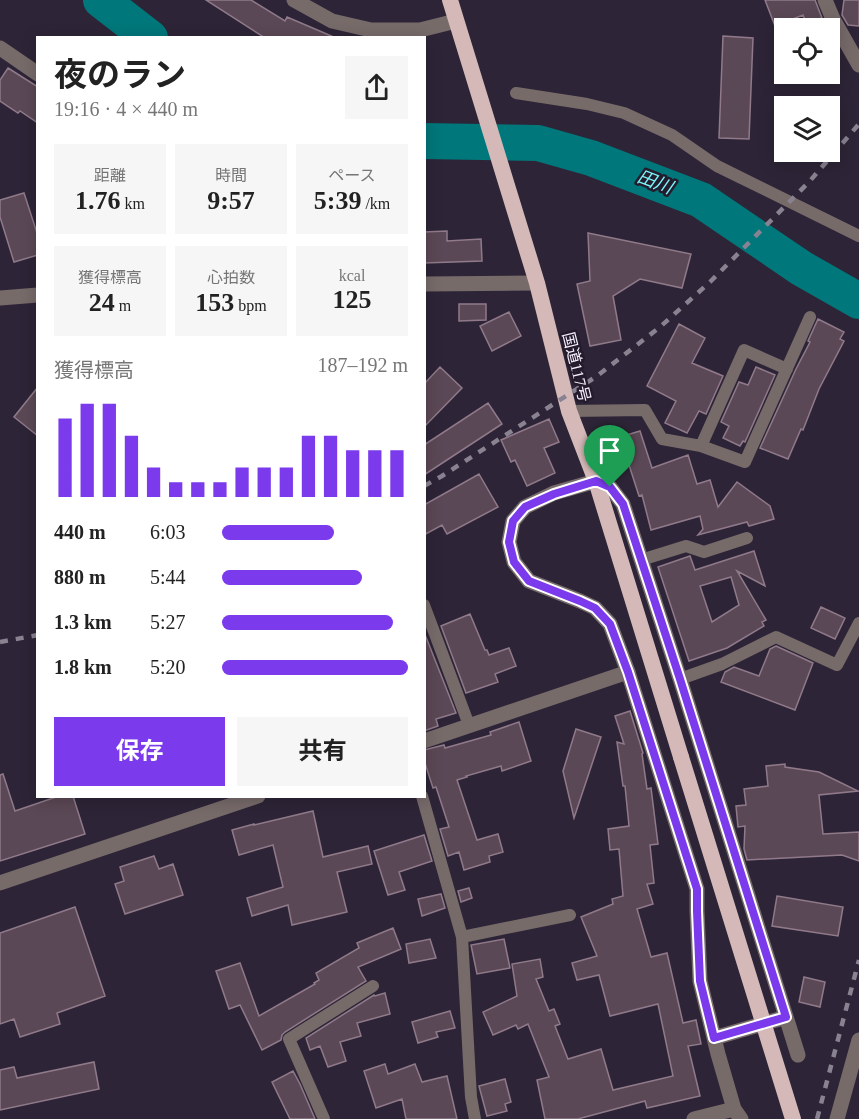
<!DOCTYPE html>
<html lang="ja">
<head>
<meta charset="utf-8">
<style>
	body { margin:0; font-family:"Times New Roman","Noto Sans JP",serif; background:#f6f6f6; color:#222; height:100vh; display:flex; flex-direction:column; font-size:22px; white-space:nowrap }
	* { box-sizing:border-box; margin:0 }
	p { font-size:20px; color:#767676 }
	.icon { flex:none; width:33px; height:33px; fill:none; stroke:currentColor; stroke-width:2; stroke-linecap:round; stroke-linejoin:round }
	.map { position:relative; flex:1; overflow:hidden }
	.details { position:absolute; left:36px; top:36px; width:390px; height:762px; display:flex; flex-direction:column; background:#fff; border-radius:0px; box-shadow:0 3px 15px #0003 }
	.details>* { flex:none }
	.tools { position:absolute; left:774px; top:18px; display:grid; gap:12px }
	.tools a { display:grid; place-items:center; width:66px; height:66px; border-radius:0px; background:#fff; box-shadow:0 3px 15px #0003; font-size:30px }
	.pin { position:absolute; display:grid; place-items:center; width:51px; height:51px; color:#fff; margin:-62px -26px; border-radius:50% 50% 50% 0; rotate:-45deg; box-shadow:0 0 6px #0007 }
	.pin .icon { rotate:45deg }
	.round { display:grid; place-items:center; flex:none; width:63px; height:63px; border-radius:0px; background:#f6f6f6 }
	.overview { display:flex; align-items:center; justify-content:space-between; height:102px; padding:0 18px }
	h1 { font-size:33px; font-weight:700; line-height:45px }
	.stats { display:grid; grid-template-columns:repeat(3,1fr); gap:9px; height:102px; padding:6px 18px }
	.stats div { display:grid; align-content:center; border-radius:0px; background:#f6f6f6; text-align:center }
	.stats b { font-size:26px; font-weight:700 }
	.stats small { font-size:16px; font-weight:400 }
	.stats p { font-size:16px }
	.chart { height:168px; padding:12px 18px }
	.chart p { display:flex; justify-content:space-between }
	.chart svg { width:100%; height:108px; margin-top:6px; stroke:#7c3aed; stroke-width:6 }
	.primary-button { display:flex; gap:12px; margin-top:auto; padding:12px 18px }
	.primary-button a { flex:1; height:69px; border-radius:0px; background:#7c3aed; color:#fff; font-size:24px; font-weight:700; line-height:69px; text-align:center }
	.primary-button a+a { background:#f6f6f6; color:#222 }
	ul { padding:0 18px; list-style:none; font-size:20px }
	li { display:grid; grid-template-columns:96px 72px 1fr; align-items:center; height:45px }
	li i { height:15px; border-radius:8px; background:#7c3aed }
	.map>svg:first-child { display:block }
	.lines { fill:none; stroke-linecap:round; stroke-linejoin:round }
	.river { stroke:#00777a; stroke-width:36 }
	.building { fill:#5b4856; stroke:#907a8a; stroke-width:1.5; fill-rule:evenodd }
	.service { stroke:#776b6a; stroke-width:12 }
	.minor { stroke:#776b6a; stroke-width:15 }
	.tertiary { stroke:#776b6a; stroke-width:15 }
	.trunk { stroke:#d4b9b8; stroke-width:16 }
	.rail { stroke:#898291; stroke-width:4.5; stroke-dasharray:8 8; stroke-linecap:butt }
	.trunk-bridge { stroke:#d4b9b8; stroke-width:16 }
	.route-casing { stroke:#fff; stroke-width:12 }
	.route { stroke:#7c3aed; stroke-width:8 }
	.labels { text-anchor:middle; stroke-width:5; stroke-linejoin:round; paint-order:stroke }
	.street-label { font-size:16px; fill:#f5f0fc; stroke:#241b2d }
	.water-label { font-size:18px; font-style:italic; fill:#79f6fa; stroke:#241b2d }
</style>
</head>
<body>
<div class="map">
<svg width="859" height="1119" viewBox="0 0 859 1119">
	<rect width="100%" height="100%" fill="#2d2537"/>
	<g class="lines">
		<!-- river -->
		<path class="river" d="M 101,0 L 150,38
			M 424,141 L 538,143 L 591,158 L 701,200 L 801,268 L 859,301"/>
	</g>
	<!-- building -->
	<path class="building" d="M 206,0 L 251,0 L 285,21 L 287,17 L 336,38 L 265,38 Z
		M 765,0 L 815,0 L 822,18 L 806,23 L 803,15 L 775,26 Z
		M 844,0 L 859,0 L 859,26 L 848,25 L 842,15 Z
		M 723,36 L 753,38 L 749,139 L 719,138 Z
		M 8,68 L 38,87 L 38,123 L 20,111 L 18,113 L 0,101 L 0,80 Z
		M 24,193 L 38,236 L 38,255 L 14,262 L 0,217 L 0,200 Z
		M 447,231 L 447,241 L 481,239 L 482,261 L 424,263 L 424,232 Z
		M 588,233 L 691,254 L 682,288 L 640,279 L 613,296 L 621,340 L 590,346 L 577,284 L 590,281 Z
		M 459,304 L 486,304 L 486,320 L 459,321 Z
		M 509,312 L 521,336 L 492,351 L 480,326 Z
		M 818,319 L 844,332 L 840,339 L 844,341 L 819,389 L 803,430 L 801,429 L 788,459 L 760,448 L 796,369 L 810,342 L 808,341 Z
		M 679,324 L 705,338 L 692,363 L 723,376 L 706,414 L 699,411 L 687,433 L 665,423 L 676,401 L 647,386 Z
		M 440,367 L 462,388 L 424,427 L 424,384 Z
		M 756,367 L 775,375 L 745,442 L 743,441 L 740,446 L 723,438 L 729,426 L 721,422 L 739,382 L 748,385 Z
		M 38,387 L 38,436 L 14,417 Z
		M 488,403 L 502,424 L 424,475 L 424,445 Z
		M 549,419 L 559,442 L 544,448 L 555,473 L 527,486 L 515,460 L 511,462 L 501,440 Z
		M 640,431 L 652,468 L 688,455 L 697,484 L 710,480 L 718,507 L 737,482 L 770,506 L 774,519 L 749,526 L 747,522 L 698,535 L 703,529 L 700,516 L 651,530 L 642,495 L 639,496 L 620,437 Z
		M 479,474 L 498,507 L 447,534 L 442,525 L 424,535 L 424,505 Z
		M 754,551 L 765,586 L 737,571 L 766,620 L 762,622 L 764,626 L 727,648 L 689,661 L 658,567 L 690,556 L 695,570 ZM 731,577 L 739,605 L 712,622 L 700,586 Z
		M 821,607 L 845,618 L 835,639 L 811,628 Z
		M 470,614 L 485,650 L 487,650 L 489,655 L 509,648 L 516,666 L 495,674 L 498,682 L 466,693 L 441,626 Z
		M 424,632 L 456,713 L 436,719 L 438,726 L 424,731 Z
		M 776,646 L 813,663 L 795,710 L 721,682 L 725,672 L 734,667 L 759,676 L 770,649 Z
		M 630,711 L 643,753 L 642,754 L 647,789 L 651,788 L 658,844 L 650,845 L 654,883 L 647,884 L 653,904 L 637,909 L 651,957 L 667,953 L 683,1023 L 696,1020 L 701,1044 L 688,1046 L 700,1096 L 647,1108 L 645,1101 L 578,1119 L 545,1119 L 537,1080 L 549,1077 L 528,1024 L 518,1029 L 516,1025 L 493,1035 L 483,1012 L 517,996 L 512,964 L 540,959 L 543,977 L 536,979 L 549,1011 L 554,1009 L 560,1024 L 555,1026 L 568,1059 L 601,1049 L 613,1090 L 673,1076 L 658,1004 L 610,1016 L 599,975 L 577,980 L 572,963 L 597,956 L 581,917 L 613,904 L 612,899 L 623,896 L 619,849 L 610,850 L 608,829 L 629,826 L 625,786 L 623,786 L 617,742 L 624,744 L 615,716 Z
		M 519,722 L 531,761 L 502,771 L 501,766 L 466,776 L 467,777 L 457,780 L 477,840 L 498,834 L 503,852 L 489,856 L 490,862 L 464,870 L 459,852 L 448,856 L 440,829 L 449,827 L 436,787 L 433,788 L 424,760 L 424,750 L 444,745 L 445,748 L 491,735 L 490,732 Z
		M 576,729 L 601,737 L 574,818 L 563,771 Z
		M 785,764 L 785,767 L 819,772 L 858,791 L 819,795 L 823,834 L 859,832 L 859,861 L 842,855 L 747,860 L 744,849 L 745,826 L 738,827 L 736,806 L 746,805 L 744,789 L 768,786 L 766,766 Z
		M 3,774 L 15,811 L 59,796 L 73,796 L 85,834 L 0,861 L 0,775 Z
		M 313,811 L 323,857 L 368,846 L 372,864 L 337,872 L 347,912 L 292,925 L 288,905 L 252,916 L 247,898 L 283,887 L 273,845 L 239,855 L 232,830 L 254,824 L 254,825 Z
		M 424,835 L 432,861 L 399,872 L 405,890 L 388,895 L 374,851 Z
		M 154,856 L 159,869 L 173,864 L 183,895 L 125,914 L 115,884 L 124,881 L 120,867 Z
		M 469,888 L 472,898 L 461,902 L 458,891 Z
		M 441,894 L 445,908 L 422,916 L 418,899 Z
		M 777,896 L 843,907 L 838,936 L 772,926 Z
		M 75,907 L 105,996 L 57,1013 L 60,1024 L 20,1037 L 14,1019 L 0,1024 L 0,933 Z
		M 393,928 L 401,949 L 358,967 L 366,981 L 285,1032 L 282,1035 L 281,1040 L 262,1050 L 240,1005 L 229,1009 L 216,971 L 240,963 L 259,1016 L 315,984 L 314,983 L 319,980 L 316,973 L 359,948 L 357,943 Z
		M 430,939 L 436,958 L 409,963 L 406,944 Z
		M 504,939 L 510,968 L 477,974 L 471,945 Z
		M 804,977 L 825,982 L 820,1007 L 799,1002 Z
		M 385,993 L 390,1014 L 357,1023 L 361,1036 L 340,1042 L 346,1061 L 328,1067 L 320,1046 L 310,1050 L 306,1038 L 374,995 L 375,996 Z
		M 450,1011 L 455,1028 L 436,1032 L 438,1037 L 418,1043 L 412,1022 Z
		M 94,1062 L 99,1089 L 0,1110 L 0,1070 L 14,1067 L 17,1078 Z
		M 385,1064 L 388,1074 L 415,1064 L 422,1082 L 447,1076 L 457,1119 L 406,1119 L 402,1099 L 376,1108 L 364,1071 Z
		M 293,1071 L 300,1084 L 315,1119 L 290,1119 L 272,1082 Z
		M 505,1079 L 511,1102 L 505,1104 L 507,1111 L 487,1116 L 479,1086 Z"/>
	<g class="lines">
		<!-- service -->
		<path class="service" d="M 516,93 L 587,104 L 624,113 L 672,135 L 717,166 L 859,236
			M 569,411 L 645,410 L 662,439 L 701,446 L 745,462 L 810,317
			M 701,446 L 744,350 L 787,369
			M 641,560 L 686,546 L 704,552 L 747,538
			M 424,605 L 469,725
			M 680,679 L 722,664 L 776,637 L 837,665 L 859,623
			M 422,796 L 462,937 L 471,1097 L 475,1119
			M 462,937 L 570,915
			M 324,1119 L 289,1039 L 373,986"/>
		<!-- minor -->
		<path class="minor" d="M 294,0 L 332,21 L 371,30 L 420,30 L 456,21
			M 825,0 L 833,19 L 859,65
			M 0,48 L 38,74
			M 596,481 L 610,487 L 623,504 L 680,679 L 798,1055
			M 628,672 L 697,889 L 697,911 L 700,981 L 718,1054 L 734,1109 L 741,1119
			M 714,1038 L 786,1017
			M 694,1119 L 734,1109
			M 837,1119 L 859,1040"/>
		<!-- tertiary -->
		<path class="tertiary" d="M 424,284 L 537,283
			M 0,298 L 38,295
			M 424,741 L 628,672 L 610,624 L 595,608 L 580,601 L 529,581 L 514,562 L 509,542 L 513,521 L 525,507 L 554,493 L 596,481
			M 0,883 L 258,796"/>
		<!-- trunk -->
		<path class="trunk" d="M 450,0 L 537,283 L 569,411 L 596,481 L 681,757"/>
		<!-- rail -->
		<path class="rail" d="M 424,486 L 442,476 L 597,376 L 660,327 L 710,282 L 809,182 L 859,124
			M 0,642 L 38,635
			M 817,1119 L 859,960"/>
		<!-- trunk-bridge -->
		<path class="trunk-bridge" d="M 681,757 L 793,1119"/>
	</g>
	<g class="lines">
		<!-- route casing -->
		<g class="route-casing">
			<path id="route" d="M 596,481 L 610,487 L 623,504 L 680,679 L 786,1017 L 714,1038 L 700,981 L 697,911 L 697,889 L 628,672 L 610,624 L 595,608 L 580,601 L 529,581 L 514,562 L 509,542 L 513,521 L 525,507 L 554,494 Z"/>
		</g>
		<!-- route -->
		<use href="#route" class="route"/>
	</g>
	<g class="labels">
		<!-- street labels -->
		<g class="street-label">
			<text transform="translate(577 367) rotate(76)" y="6">国道117号</text>
		</g>
		<!-- water labels -->
		<g class="water-label">
			<text transform="translate(655 182) rotate(21)" y="6">田川</text>
		</g>
	</g>
</svg>
<div class="tools">
<a><svg class="icon" aria-label="locate" viewBox="0 0 24 24"><circle cx="12" cy="12" r="6"/><path d="M12 2v4M12 18v4M2 12h4M18 12h4"/></svg></a>
<a><svg class="icon" aria-label="layers" viewBox="0 0 24 24"><path d="M12 4l9 5-9 5-9-5zM3 14l9 5 9-5"/></svg></a>
</div>
<div class="pin" style="left:610px;top:487px;background:#1e9e55"><svg class="icon" aria-label="arrive" viewBox="0 0 24 24"><path d="M6 21V4h12l-3 4 3 4H6"/></svg></div>
<section class="details">
<div class="overview"><div><h1>夜のラン</h1><p>19:16 · 4 × 440 m</p></div><a class="round"><svg class="icon" aria-label="share" viewBox="0 0 24 24"><path d="M12 15V3M7 8l5-5 5 5M5 13v7h14v-7"/></svg></a></div>
<div class="stats">
<div><p>距離</p><b>1.76<small> km</small></b></div>
<div><p>時間</p><b>9:57</b></div>
<div><p>ペース</p><b>5:39<small> /km</small></b></div>
</div>
<div class="stats">
<div><p>獲得標高</p><b>24<small> m</small></b></div>
<div><p>心拍数</p><b>153<small> bpm</small></b></div>
<div><p>kcal</p><b>125</b></div>
</div>
<div class="chart"><p><span>獲得標高</span>187–192 m</p>
<svg viewBox="0 0 160 44" preserveAspectRatio="none"><path d="M5 44V12M15 44V6M25 44V6M35 44V19M45 44V32M55 44V38M65 44V38M75 44V38M85 44V32M95 44V32M105 44V32M115 44V19M125 44V19M135 44V25M145 44V25M155 44V25"/></svg>
</div>
<ul>
<li><b>440 m</b>6:03<i style="width:60%"></i></li>
<li><b>880 m</b>5:44<i style="width:75%"></i></li>
<li><b>1.3 km</b>5:27<i style="width:92%"></i></li>
<li><b>1.8 km</b>5:20<i style="width:100%"></i></li>
</ul>
<div class="primary-button"><a>保存</a><a>共有</a></div>
</section>
</div>
</body>
</html>
